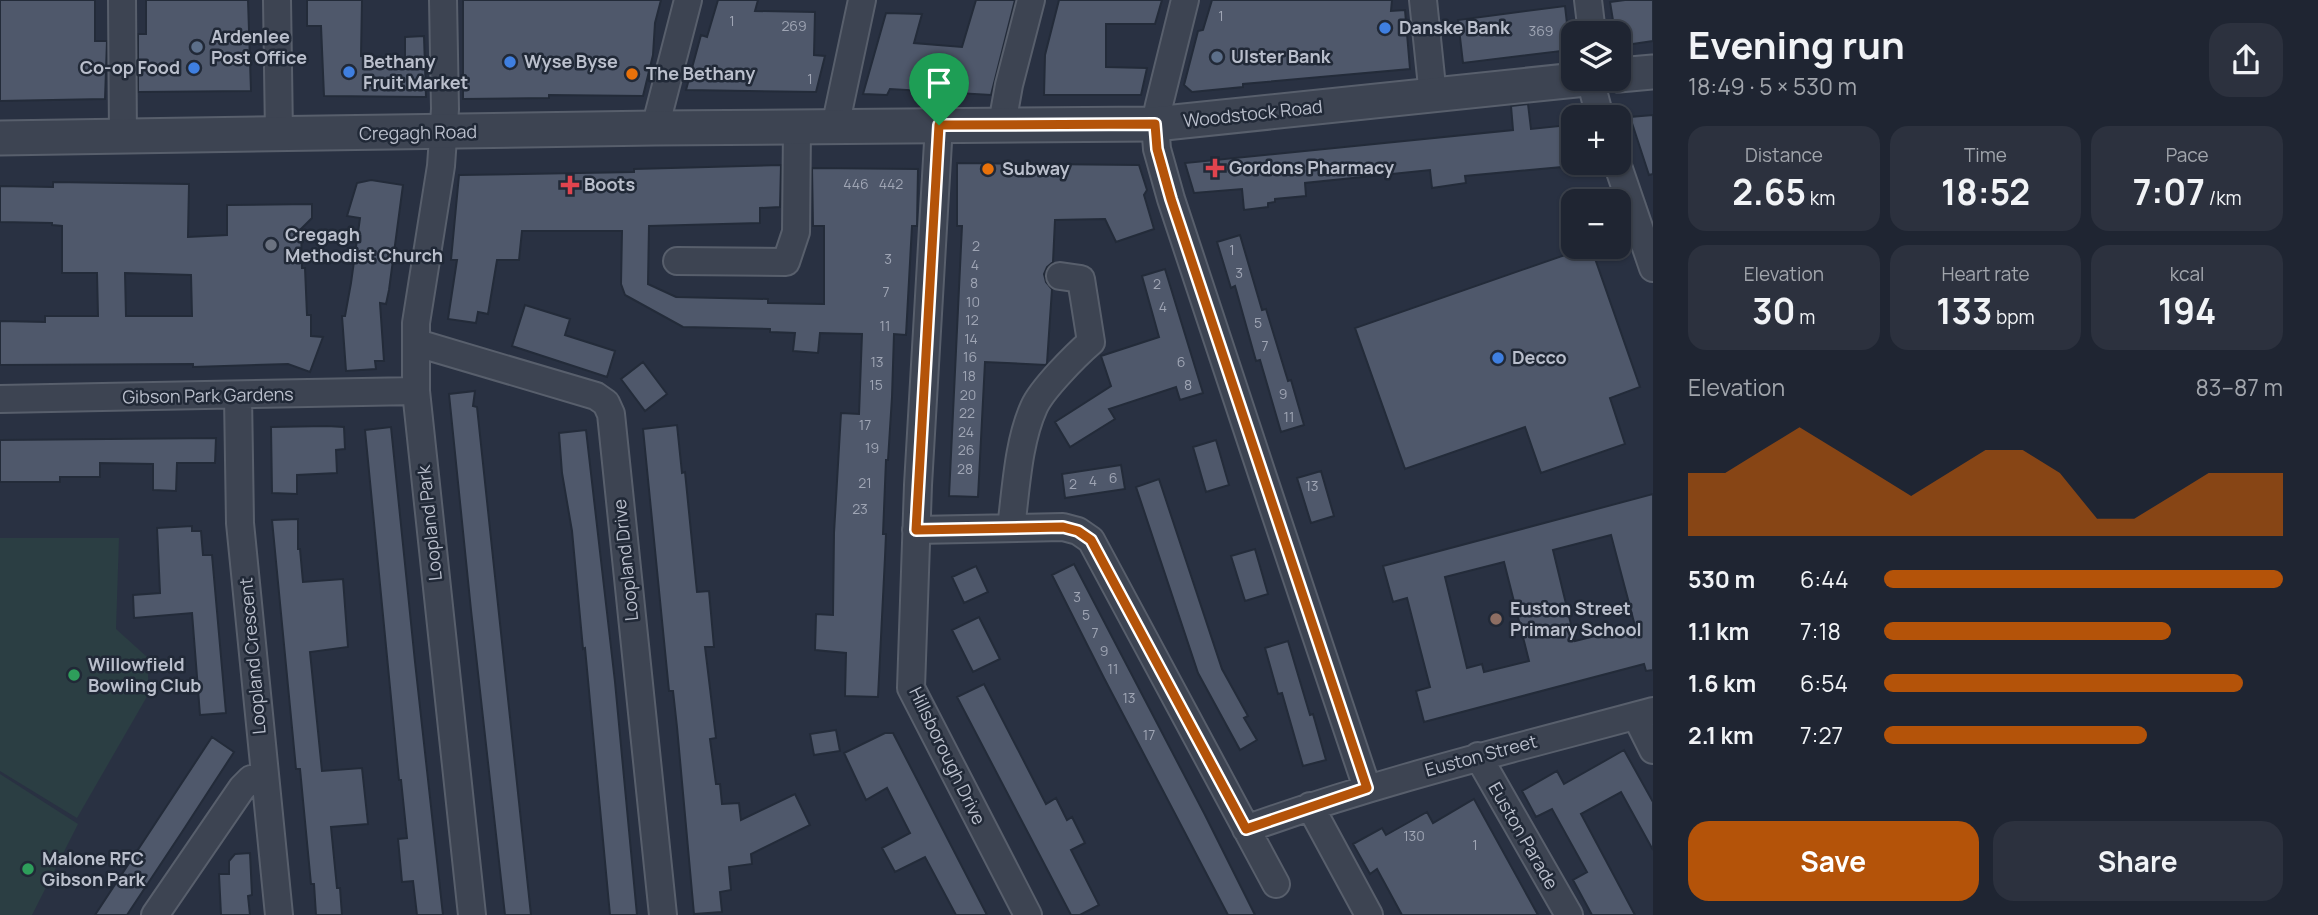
<!DOCTYPE html>
<html lang="en">
<head>
<meta charset="utf-8">
<style>
	body { margin:0; font-family:Manrope,sans-serif; background:#2c313e; color:#f1f3f6; height:100vh; display:flex; flex-direction:column; font-size:26px; white-space:nowrap }
	* { box-sizing:border-box; margin:0 }
	p { font-size:23px; color:#a1a5ac }
	.icon { flex:none; width:38px; height:38px; fill:none; stroke:currentColor; stroke-width:2; stroke-linecap:round; stroke-linejoin:round }
	.map { position:relative; flex:1; overflow:hidden }
	.sheet { display:flex; flex-direction:column; background:#1f2532; width:665px }
	.sheet>* { flex:none }
	.buttons { position:absolute; left:1561px; top:21px; display:grid; gap:14px }
	.buttons a { display:grid; place-items:center; width:70px; height:70px; border-radius:14px; background:#1f2532; box-shadow:0 2px 5px #0004,0 0 0 2px #3c424d; font-size:35px }
	.pin { position:absolute; display:grid; place-items:center; width:60px; height:60px; color:#fff; margin:-72px -30px; border-radius:50% 50% 50% 0; rotate:-45deg; box-shadow:0 0 7px #0007 }
	.pin .icon { rotate:45deg }
	.round { display:grid; place-items:center; flex:none; width:74px; height:74px; border-radius:21px; background:#2c313e }
	.head { display:flex; align-items:center; justify-content:space-between; height:119px; padding:0 35px }
	h1 { font-size:38px; font-weight:700; line-height:52px }
	.figures { display:grid; grid-template-columns:repeat(3,1fr); gap:10px; height:119px; padding:7px 35px }
	.figures div { display:grid; align-content:center; border-radius:18px; background:#2c313e; text-align:center }
	.figures b { font-size:35px; font-weight:700 }
	.figures small { font-size:19px; font-weight:400 }
	.figures p { font-size:19px }
	.chart { height:196px; padding:14px 35px }
	.chart p { display:flex; justify-content:space-between }
	.chart svg { width:100%; height:126px; margin-top:7px; fill:#b45309; opacity:.7 }
	.button { display:flex; gap:14px; margin-top:auto; padding:14px 35px }
	.button a { flex:1; height:80px; border-radius:21px; background:#b45309; color:#fff; font-size:28px; font-weight:700; line-height:80px; text-align:center }
	.button a+a { background:#2c313e; color:#f1f3f6 }
	ul { padding:0 35px; list-style:none; font-size:23px }
	li { display:grid; grid-template-columns:112px 84px 1fr; align-items:center; height:52px }
	li i { height:18px; border-radius:9px; background:#b45309 }
	main { display:flex; flex:1; min-height:0 }
	.map>svg:first-child { display:block }
	.green { fill:#2b3e43 }
	.building { fill:#4f586b; stroke:#232b39; stroke-width:2; fill-rule:evenodd }
	.lines { fill:none; stroke-linecap:round; stroke-linejoin:round }
	.minor-casing { stroke:#585f6c; stroke-width:30 }
	.tertiary-casing { stroke:#585f6c; stroke-width:37 }
	.minor { stroke:#3d4452; stroke-width:26 }
	.tertiary { stroke:#3d4452; stroke-width:33 }
	.route-casing { stroke:#fff; stroke-width:14 }
	.route { stroke:#b45309; stroke-width:9 }
	.shop-dot { fill:#3f7fe0; stroke:#212937; stroke-width:2.5 }
	.service-dot { fill:#5c6f8a; stroke:#212937; stroke-width:2.5 }
	.food-dot { fill:#e8710a; stroke:#212937; stroke-width:2.5 }
	.health-dot { fill:#e0444e; stroke:#212937; stroke-width:2.5 }
	.worship-dot { fill:#6b7280; stroke:#212937; stroke-width:2.5 }
	.education-dot { fill:#8d6e63; stroke:#212937; stroke-width:2.5 }
	.leisure-dot { fill:#2e9e5b; stroke:#212937; stroke-width:2.5 }
	.labels { text-anchor:middle; stroke-width:5; stroke-linejoin:round; paint-order:stroke }
	.number-label { font-size:14px; fill:#9fa5b4 }
	.poi-label { font-size:18px; font-weight:bold; fill:#babfcc; stroke:#212937; text-anchor:start }
	.street-label { font-size:18px; fill:#babfcc; stroke:#212937 }
</style>
</head>
<body>
<main>
<div class="map">
<svg width="1653" height="915" viewBox="0 0 1653 915">
	<rect width="100%" height="100%" fill="#293142"/>
	<!-- green -->
	<path class="green" d="M 0,538 L 119,538 L 116,629 L 147,657 L 149,693 L 77,818 L 0,771 Z
		M 0,774 L 78,824 L 32,915 L 0,915 Z"/>
	<!-- building -->
	<path class="building" d="M 0,0 L 95,0 L 95,41 L 107,41 L 105,99 L 0,101 Z
		M 146,0 L 248,0 L 251,91 L 138,92 L 138,34 L 146,34 Z
		M 307,0 L 362,0 L 361,56 L 405,58 L 405,37 L 424,36 L 426,97 L 324,96 L 321,26 L 307,26 Z
		M 463,0 L 661,0 L 655,23 L 653,55 L 643,96 L 549,95 L 549,98 L 463,99 Z
		M 718,0 L 758,0 L 755,11 L 815,12 L 814,55 L 825,56 L 816,92 L 686,90 L 701,35 L 707,37 Z
		M 976,0 L 1015,0 L 991,95 L 890,89 L 887,95 L 863,94 L 886,13 L 922,14 L 914,43 L 962,47 Z
		M 1059,0 L 1162,0 L 1155,24 L 1106,24 L 1106,67 L 1147,68 L 1141,95 L 1044,95 L 1045,55 Z
		M 1212,0 L 1392,0 L 1391,11 L 1405,10 L 1410,69 L 1243,84 L 1243,87 L 1192,92 L 1184,85 L 1198,31 L 1203,30 Z
		M 1625,0 L 1653,0 L 1653,41 L 1619,46 L 1619,33 L 1615,33 L 1610,2 Z
		M 1565,6 L 1570,50 L 1463,63 L 1458,20 Z
		M 1528,104 L 1531,129 L 1569,125 L 1573,166 L 1465,176 L 1466,183 L 1432,188 L 1430,170 L 1305,183 L 1306,196 L 1275,199 L 1275,202 L 1268,203 L 1268,207 L 1244,210 L 1242,189 L 1194,193 L 1185,163 L 1513,130 L 1511,106 Z
		M 1653,115 L 1653,174 L 1649,175 L 1630,117 Z
		M 957,163 L 1139,165 L 1147,190 L 1144,195 L 1154,229 L 1116,242 L 1105,219 L 1055,220 L 1053,262 L 1047,267 L 1044,274 L 1046,282 L 1052,289 L 1047,363 L 1046,365 L 985,362 L 978,497 L 949,496 L 962,226 L 957,226 Z
		M 781,165 L 780,207 L 760,208 L 760,223 L 649,226 L 648,284 L 676,297 L 768,299 L 768,303 L 824,304 L 824,226 L 813,226 L 812,168 L 918,169 L 917,226 L 912,226 L 906,335 L 894,334 L 892,397 L 888,460 L 886,460 L 883,534 L 886,534 L 885,557 L 878,697 L 845,696 L 846,653 L 815,650 L 816,614 L 833,615 L 834,533 L 841,413 L 859,414 L 862,334 L 820,333 L 818,353 L 793,351 L 795,333 L 770,332 L 770,329 L 683,327 L 625,295 L 621,284 L 622,231 L 522,231 L 519,260 L 497,260 L 488,314 L 478,312 L 476,323 L 448,319 L 457,260 L 451,260 L 459,175 L 634,172 L 634,169 Z
		M 371,180 L 403,185 L 389,290 L 386,304 L 380,303 L 384,361 L 375,361 L 376,369 L 346,371 L 342,316 L 345,316 L 351,283 L 360,218 L 347,216 L 357,183 Z
		M 53,182 L 189,184 L 188,237 L 227,235 L 227,205 L 312,204 L 312,218 L 301,229 L 302,268 L 305,268 L 307,315 L 311,315 L 311,336 L 323,337 L 310,372 L 288,364 L 193,367 L 193,364 L 0,365 L 0,321 L 45,322 L 45,316 L 98,316 L 97,273 L 62,273 L 62,226 L 52,225 L 52,223 L 0,222 L 0,186 L 53,187 ZM 125,273 L 191,275 L 192,316 L 126,316 Z
		M 1240,235 L 1262,310 L 1266,309 L 1288,381 L 1291,380 L 1304,425 L 1281,432 L 1260,360 L 1256,361 L 1235,286 L 1231,288 L 1217,242 Z
		M 1588,247 L 1591,247 L 1640,387 L 1610,398 L 1625,444 L 1541,473 L 1525,427 L 1405,469 L 1355,328 Z
		M 1165,269 L 1203,393 L 1180,400 L 1176,387 L 1109,409 L 1115,419 L 1070,447 L 1055,422 L 1111,386 L 1101,356 L 1159,337 L 1142,276 Z
		M 525,305 L 570,319 L 565,335 L 615,351 L 607,377 L 512,346 Z
		M 643,362 L 667,394 L 645,411 L 621,379 Z
		M 475,391 L 473,406 L 477,407 L 531,915 L 505,915 L 471,610 L 449,394 Z
		M 677,425 L 682,473 L 685,472 L 697,592 L 709,591 L 714,647 L 705,647 L 716,738 L 710,739 L 716,784 L 720,784 L 722,804 L 739,803 L 741,820 L 795,794 L 810,825 L 751,854 L 752,864 L 729,867 L 731,890 L 720,892 L 722,912 L 694,914 L 677,727 L 673,691 L 669,691 L 643,429 Z
		M 327,426 L 344,427 L 345,449 L 336,450 L 337,473 L 297,475 L 297,494 L 272,493 L 271,427 Z
		M 391,427 L 415,662 L 443,915 L 417,915 L 413,881 L 402,882 L 398,839 L 407,838 L 401,780 L 399,780 L 365,430 Z
		M 586,430 L 615,682 L 637,915 L 610,915 L 585,648 L 583,649 L 572,531 L 562,473 L 559,433 Z
		M 216,438 L 215,463 L 177,463 L 176,491 L 153,490 L 153,464 L 100,463 L 100,477 L 60,477 L 60,482 L 0,482 L 0,440 Z
		M 1216,440 L 1229,485 L 1206,492 L 1193,447 Z
		M 1121,465 L 1125,489 L 1065,498 L 1062,474 Z
		M 1321,471 L 1334,516 L 1311,523 L 1297,478 Z
		M 1159,479 L 1222,669 L 1248,716 L 1244,718 L 1257,740 L 1240,750 L 1198,673 L 1136,487 Z
		M 1653,494 L 1653,670 L 1646,671 L 1644,664 L 1424,722 L 1416,691 L 1430,687 L 1407,598 L 1393,602 L 1383,566 ZM 1611,535 L 1635,626 L 1575,641 L 1553,550 ZM 1504,562 L 1529,661 L 1484,672 L 1482,664 L 1467,668 L 1445,577 Z
		M 298,519 L 298,549 L 300,549 L 303,582 L 343,579 L 348,647 L 310,652 L 322,771 L 362,768 L 368,824 L 331,827 L 337,888 L 340,888 L 342,915 L 316,915 L 314,884 L 311,884 L 300,769 L 296,769 L 272,520 Z
		M 192,526 L 192,531 L 201,531 L 203,555 L 212,555 L 226,713 L 200,715 L 192,613 L 134,618 L 133,595 L 160,593 L 157,528 Z
		M 1255,549 L 1268,594 L 1245,601 L 1231,556 Z
		M 1074,564 L 1204,813 L 1255,915 L 1228,915 L 1104,678 L 1052,575 Z
		M 976,566 L 988,592 L 964,603 L 952,577 Z
		M 979,617 L 1000,659 L 973,672 L 952,630 Z
		M 1288,641 L 1310,715 L 1313,714 L 1326,760 L 1303,766 L 1282,693 L 1278,694 L 1265,648 Z
		M 984,684 L 1046,804 L 1056,798 L 1067,820 L 1072,817 L 1085,843 L 1071,850 L 1099,905 L 1080,915 L 1071,915 L 957,697 Z
		M 836,730 L 840,751 L 814,755 L 810,734 Z
		M 885,733 L 893,733 L 987,915 L 956,915 L 925,857 L 895,872 L 882,848 L 910,833 L 887,788 L 866,800 L 844,753 Z
		M 212,737 L 234,752 L 182,832 L 127,915 L 95,915 Z
		M 1624,750 L 1653,802 L 1653,850 L 1621,792 L 1581,814 L 1635,915 L 1592,915 L 1573,880 L 1587,872 L 1552,809 L 1536,817 L 1522,791 L 1557,771 L 1564,784 Z
		M 1474,799 L 1538,915 L 1402,915 L 1377,869 L 1370,874 L 1353,844 L 1382,828 L 1386,835 L 1427,812 L 1433,823 Z
		M 250,853 L 252,895 L 248,896 L 250,915 L 221,915 L 219,874 L 229,874 L 229,861 L 235,854 Z"/>
	<g class="lines">
		<!-- minor casing -->
		<g class="minor-casing">
			<path id="minor" d="M 122,0 L 123,137
				M 277,0 L 279,134
				M 443,0 L 445,109 L 441,166 L 416,323 L 416,391 L 472,915
				M 1185,0 L 1159,105 L 1155,124 L 1157,149 L 1171,199 L 1263,477 L 1367,788
				M 1423,0 L 1433,96
				M 1588,0 L 1592,33
				M 1590,79 L 1600,117
				M 1002,124 L 1009,85 L 1031,0
				M 939,125 L 918,485 L 911,688 L 1028,915
				M 835,127 L 862,0
				M 655,128 L 688,0
				M 1617,163 L 1653,268
				M 677,261 L 786,262 L 796,232 L 797,128
				M 417,343 L 596,396 L 606,403 L 611,414 L 663,915
				M 238,396 L 240,523 L 279,915
				M 0,399 L 416,391
				M 1011,528 C 1016,490 1018,442 1034,407 C 1042,389 1076,355 1091,342 L 1081,279 L 1060,276
				M 916,530 L 1063,527 L 1078,531 L 1091,540 L 1276,884
				M 1636,716 L 1653,750
				M 1478,756 L 1569,915
				M 1310,806 L 1369,915
				M 1246,829 C 1379,781 1516,748 1653,711
				M 155,915 L 242,788 L 251,779 L 264,776"/>
		</g>
		<!-- tertiary casing -->
		<g class="tertiary-casing">
			<path id="tertiary" d="M 1619,75 L 1653,72
				M 0,138 L 655,128 L 1155,124 L 1586,79"/>
		</g>
		<!-- minor -->
		<use href="#minor" class="minor"/>
		<!-- tertiary -->
		<use href="#tertiary" class="tertiary"/>
	</g>
	<g class="lines">
		<!-- route casing -->
		<g class="route-casing">
			<path id="route" d="M 1155,124 L 1157,149 L 1171,199 L 1367,788 L 1246,829 L 1091,540 L 1078,531 L 1063,527 L 916,530 L 939,125 Z"/>
		</g>
		<!-- route -->
		<use href="#route" class="route"/>
	</g>
	<!-- markers -->
	<g class="shop-dot">
		<circle cx="1385" cy="28" r="7"/>
		<circle cx="510" cy="62" r="7"/>
		<circle cx="194" cy="68" r="7"/>
		<circle cx="349" cy="72" r="7"/>
		<circle cx="1498" cy="358" r="7"/>
	</g>
	<g class="service-dot">
		<circle cx="197" cy="47" r="7"/>
		<circle cx="1217" cy="57" r="7"/>
	</g>
	<g class="food-dot">
		<circle cx="632" cy="74" r="7"/>
		<circle cx="988" cy="169" r="7"/>
	</g>
	<g class="health-dot">
		<path d="M1211.5 157.5h7v7h7v7h-7v7h-7v-7h-7v-7h7z"/>
		<path d="M566.5 174.5h7v7h7v7h-7v7h-7v-7h-7v-7h7z"/>
	</g>
	<circle class="worship-dot" cx="271" cy="245" r="7"/>
	<circle class="education-dot" cx="1496" cy="619" r="7"/>
	<g class="leisure-dot">
		<circle cx="74" cy="675" r="7"/>
		<circle cx="28" cy="869" r="7"/>
	</g>
	<g class="labels">
		<!-- number labels -->
		<g class="number-label">
			<text x="1221" y="21">1</text>
			<text x="732" y="26">1</text>
			<text x="794" y="31">269</text>
			<text x="1541" y="36">369</text>
			<text x="810" y="84">1</text>
			<text x="856" y="189">446</text>
			<text x="891" y="189">442</text>
			<text x="976" y="251">2</text>
			<text x="1232" y="255">1</text>
			<text x="888" y="264">3</text>
			<text x="975" y="270">4</text>
			<text x="1239" y="278">3</text>
			<text x="974" y="288">8</text>
			<text x="1157" y="289">2</text>
			<text x="886" y="297">7</text>
			<text x="973" y="307">10</text>
			<text x="1163" y="312">4</text>
			<text x="972" y="325">12</text>
			<text x="1258" y="328">5</text>
			<text x="885" y="331">11</text>
			<text x="971" y="344">14</text>
			<text x="1265" y="351">7</text>
			<text x="970" y="362">16</text>
			<text x="877" y="367">13</text>
			<text x="1181" y="367">6</text>
			<text x="969" y="381">18</text>
			<text x="876" y="390">15</text>
			<text x="1188" y="390">8</text>
			<text x="1283" y="399">9</text>
			<text x="968" y="400">20</text>
			<text x="967" y="418">22</text>
			<text x="1289" y="422">11</text>
			<text x="865" y="430">17</text>
			<text x="966" y="437">24</text>
			<text x="872" y="453">19</text>
			<text x="966" y="455">26</text>
			<text x="965" y="474">28</text>
			<text x="1113" y="483">6</text>
			<text x="1093" y="486">4</text>
			<text x="865" y="488">21</text>
			<text x="1073" y="489">2</text>
			<text x="1312" y="491">13</text>
			<text x="860" y="514">23</text>
			<text x="1077" y="602">3</text>
			<text x="1086" y="620">5</text>
			<text x="1095" y="638">7</text>
			<text x="1104" y="656">9</text>
			<text x="1113" y="674">11</text>
			<text x="1129" y="703">13</text>
			<text x="1149" y="740">17</text>
			<text x="1414" y="841">130</text>
			<text x="1475" y="850">1</text>
		</g>
		<!-- poi labels -->
		<g class="poi-label">
			<text x="1399" y="34">Danske Bank</text>
			<text x="211" y="43">Ardenlee<tspan x="211" dy="21">Post Office</tspan></text>
			<text x="1231" y="63">Ulster Bank</text>
			<text x="363" y="68">Bethany<tspan x="363" dy="21">Fruit Market</tspan></text>
			<text x="524" y="68">Wyse Byse</text>
			<text x="180" y="74" text-anchor="end">Co-op Food</text>
			<text x="646" y="80">The Bethany</text>
			<text x="1229" y="174">Gordons Pharmacy</text>
			<text x="1002" y="175">Subway</text>
			<text x="584" y="191">Boots</text>
			<text x="285" y="241">Cregagh<tspan x="285" dy="21">Methodist Church</tspan></text>
			<text x="1512" y="364">Decco</text>
			<text x="1510" y="615">Euston Street<tspan x="1510" dy="21">Primary School</tspan></text>
			<text x="88" y="671">Willowfield<tspan x="88" dy="21">Bowling Club</tspan></text>
			<text x="42" y="865">Malone RFC<tspan x="42" dy="21">Gibson Park</tspan></text>
		</g>
		<!-- street labels -->
		<g class="street-label">
			<text transform="translate(1253 114) rotate(-6)" y="6">Woodstock Road</text>
			<text transform="translate(418 133) rotate(-1)" y="6">Cregagh Road</text>
			<text transform="translate(208 396) rotate(-1)" y="6">Gibson Park Gardens</text>
			<text transform="translate(430 523) rotate(-96)" y="6">Loopland Park</text>
			<text transform="translate(626 560) rotate(-96)" y="6">Loopland Drive</text>
			<text transform="translate(253 656) rotate(-95)" y="6">Loopland Crescent</text>
			<text transform="translate(947 756) rotate(64)" y="6">Hillsborough Drive</text>
			<text transform="translate(1481 756) rotate(-15)" y="6">Euston Street</text>
			<text transform="translate(1523 836) rotate(60)" y="6">Euston Parade</text>
		</g>
	</g>
</svg>
<div class="buttons">
<a><svg class="icon" aria-label="layers" viewBox="0 0 24 24"><path d="M12 4l9 5-9 5-9-5zM3 14l9 5 9-5"/></svg></a>
<a>+</a>
<a>−</a>
</div>
<div class="pin" style="left:939px;top:125px;background:#1e9e55"><svg class="icon" aria-label="arrive" viewBox="0 0 24 24"><path d="M6 21V4h12l-3 4 3 4H6"/></svg></div>
</div>
<section class="sheet">
<div class="head"><div><h1>Evening run</h1><p>18:49 · 5 × 530 m</p></div><a class="round"><svg class="icon" aria-label="share" viewBox="0 0 24 24"><path d="M12 15V3M7 8l5-5 5 5M5 13v7h14v-7"/></svg></a></div>
<div class="figures">
<div><p>Distance</p><b>2.65<small> km</small></b></div>
<div><p>Time</p><b>18:52</b></div>
<div><p>Pace</p><b>7:07<small> /km</small></b></div>
</div>
<div class="figures">
<div><p>Elevation</p><b>30<small> m</small></b></div>
<div><p>Heart rate</p><b>133<small> bpm</small></b></div>
<div><p>kcal</p><b>194</b></div>
</div>
<div class="chart"><p><span>Elevation</span>83–87 m</p>
<svg viewBox="0 0 160 44" preserveAspectRatio="none"><path d="M0 44V22L10 22L20 14L30 6L40 14L50 22L60 30L70 22L80 14L90 14L100 22L110 38L120 38L130 30L140 22L150 22L160 22V44z"/></svg>
</div>
<ul>
<li><b>530 m</b>6:44<i style="width:100%"></i></li>
<li><b>1.1 km</b>7:18<i style="width:72%"></i></li>
<li><b>1.6 km</b>6:54<i style="width:90%"></i></li>
<li><b>2.1 km</b>7:27<i style="width:66%"></i></li>
</ul>
<div class="button"><a>Save</a><a>Share</a></div>
</section>
</main>
</body>
</html>
